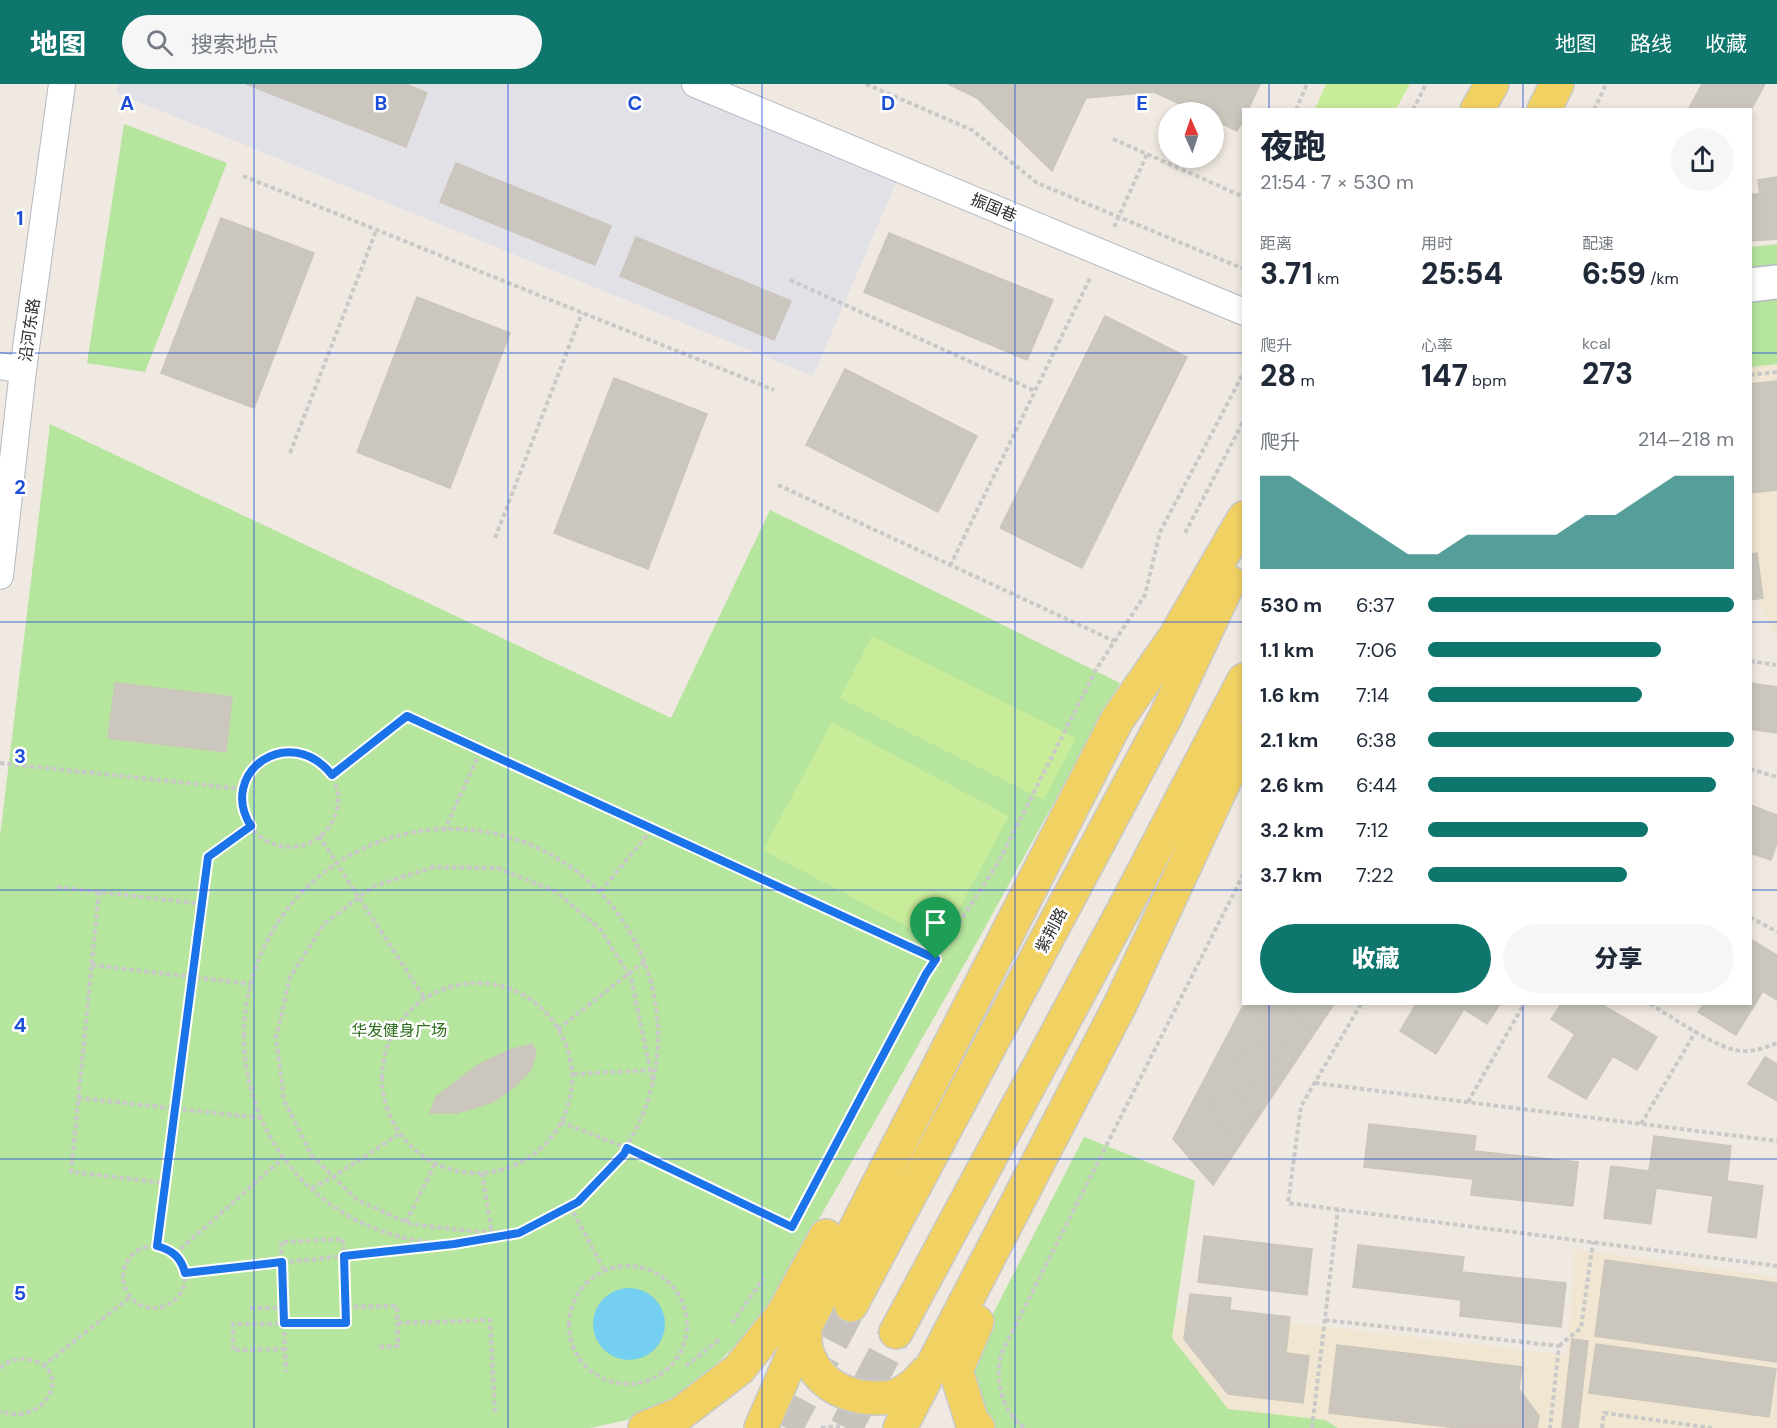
<!DOCTYPE html>
<html lang="zh">
<head>
<meta charset="utf-8">
<style>
	body { margin:0; font-family:"DM Sans","Noto Sans SC",sans-serif; background:#f6f6f7; color:#1f2937; height:100vh; display:flex; flex-direction:column; font-size:22px; white-space:nowrap }
	* { box-sizing:border-box; margin:0 }
	p { font-size:20px; color:#747a83 }
	.icon { flex:none; width:33px; height:33px; fill:none; stroke:currentColor; stroke-width:2; stroke-linecap:round; stroke-linejoin:round }
	.map { position:relative; flex:1; overflow:hidden }
	.drawer { position:absolute; left:1242px; top:24px; width:510px; height:897px; display:flex; flex-direction:column; background:#fff; border-radius:0px; box-shadow:0 3px 9px #0003 }
	.drawer>* { flex:none }
	.needle { width:39px; rotate:357deg }
	.tools { position:absolute; left:1158px; top:18px; display:grid; gap:12px }
	.tools a { display:grid; place-items:center; width:66px; height:66px; border-radius:50%; background:#fff; box-shadow:0 3px 9px #0003; font-size:30px }
	.pin { position:absolute; display:grid; place-items:center; width:51px; height:51px; color:#fff; margin:-62px -26px; border-radius:50% 50% 50% 0; rotate:-45deg; box-shadow:0 0 6px #0007 }
	.pin .icon { rotate:45deg }
	.round { display:grid; place-items:center; flex:none; width:63px; height:63px; border-radius:32px; background:#f6f6f7 }
	.overview { display:flex; align-items:center; justify-content:space-between; height:102px; padding:0 18px }
	h1 { font-size:33px; font-weight:800; line-height:45px }
	.metrics { display:grid; grid-template-columns:repeat(3,1fr); gap:9px; height:102px; padding:6px 18px }
	.metrics div { display:grid; align-content:center }
	.metrics b { font-size:30px; font-weight:800 }
	.metrics small { font-size:16px; font-weight:400 }
	.metrics p { font-size:16px }
	.chart { height:168px; padding:12px 18px }
	.chart p { display:flex; justify-content:space-between }
	.chart svg { width:100%; height:108px; margin-top:6px; fill:#0f766e; opacity:.7 }
	.cta { display:flex; gap:12px; margin-top:auto; padding:12px 18px }
	.cta a { flex:1; height:69px; border-radius:36px; background:#0f766e; color:#fff; font-size:24px; font-weight:800; line-height:69px; text-align:center }
	.cta a+a { background:#f6f6f7; color:#1f2937 }
	ul { padding:0 18px; list-style:none; font-size:20px }
	li { display:grid; grid-template-columns:96px 72px 1fr; align-items:center; height:45px }
	li i { height:15px; border-radius:8px; background:#0f766e }
	header { display:flex; align-items:center; gap:36px; box-sizing:border-box; height:84px; padding:0 30px; background:#0f766e; color:#fff }
	header strong { font-size:28px }
	nav { display:flex; gap:33px; margin-inline-start:auto; font-size:21px }
	.search { width:420px; height:54px; background:#f6f6f7; display:flex; align-items:center; gap:15px; box-sizing:border-box; padding:0 21px; border-radius:33px; color:#747a83; font-size:22px }
	.map>svg:first-child { display:block }
	.industrial { fill:#e3e1e8 }
	.education { fill:#f0e6d1 }
	.green { fill:#b6e59e }
	.pitch { fill:#c9ec9a }
	.water { fill:#75cff0 }
	.building { fill:#cbc7bf; stroke:#cbc5ba; stroke-width:1.5 }
	.lines { fill:none; stroke-linecap:round; stroke-linejoin:round }
	.primary-tunnel { stroke:#c8c4bd; stroke-width:33; stroke-dasharray:33 16; stroke-linecap:butt }
	.street-casing { stroke:#b4b7c1; stroke-width:28 }
	.secondary-casing { stroke:#b4b7c1; stroke-width:36 }
	.primary-casing { stroke:#c9c9c9; stroke-width:36 }
	.path { stroke:#c9c9c9; stroke-width:4; stroke-dasharray:4.5 3; stroke-linecap:butt }
	.street { stroke:#fff; stroke-width:26 }
	.secondary { stroke:#fff; stroke-width:33 }
	.primary { stroke:#f2d163; stroke-width:33 }
	.route-casing { stroke:#fff; stroke-width:12 }
	.route { stroke:#1a73e8; stroke-width:8 }
	.grid { fill:none; stroke:#1d4ed8; stroke-width:1.5; stroke-opacity:0.55 }
	.labels { text-anchor:middle; stroke-width:5; stroke-linejoin:round; paint-order:stroke }
	.street-label { font-size:16px; fill:#2e2e2e; stroke:#fff }
	.park-label { font-size:16px; fill:#2c6e1b; stroke:#fff }
	.grid-label { font-size:20px; text-anchor:middle; font-weight:bold; fill:#1d4ed8; stroke:#fff; stroke-width:5; stroke-linejoin:round; paint-order:stroke }
</style>
</head>
<body>
<header>
<strong>地图</strong>
<div class="search"><svg class="icon" aria-label="search" viewBox="0 0 24 24"><circle cx="10" cy="10" r="6"/><path d="M15 15l6 6"/></svg>搜索地点</div>
<nav><a>地图</a><a>路线</a><a>收藏</a></nav>
</header>
<div class="map">
<svg width="1777" height="1344" viewBox="0 0 1777 1344">
	<rect width="100%" height="100%" fill="#efe9e1"/>
	<!-- industrial -->
	<path class="industrial" d="M 118,0 L 690,0 L 902,85 L 813,292 L 117,9 Z"/>
	<!-- education -->
	<path class="education" d="M 1777,201 L 1777,555 L 1751,501 L 1751,204 Z
		M 1575,1165 L 1777,1193 L 1777,1344 L 1028,1344 L 1032,1209 L 1567,1271 Z"/>
	<!-- green -->
	<path class="green" d="M 124,40 L 227,79 L 145,288 L 87,279 Z
		M 1777,160 L 1777,187 L 1751,190 L 1750,163 Z
		M 1777,211 L 1777,280 L 1751,283 L 1750,214 Z
		M 50,340 L 671,634 L 770,426 L 1120,599 L 972,867 L 763,1233 L 685,1312 L 627,1336 L 590,1344 L 0,1344 L 0,752 Z
		M 1084,1053 L 1195,1097 L 1172,1254 L 1228,1325 L 1325,1336 L 1338,1344 L 986,1344 L 964,1286 Z"/>
	<!-- pitch -->
	<path class="pitch" d="M 1326,0 L 1410,0 L 1396,25 L 1315,25 Z
		M 872,552 L 1076,654 L 1044,716 L 840,614 Z
		M 832,638 L 1009,732 L 940,860 L 763,766 Z"/>
	<!-- water -->
	<path class="water" d="M593 1240a36 36 0 1 1 72 0a36 36 0 1 1-72 0Z"/>
	<!-- building -->
	<path class="building" d="M 246,0 L 406,0 L 427,9 L 406,63 Z
		M 948,0 L 1260,0 L 1248,26 L 1244,26 L 1244,35 L 1237,47 L 1214,36 L 1214,28 L 1197,28 L 1154,8 L 1086,14 L 1052,87 L 977,14 Z
		M 1702,0 L 1765,0 L 1750,28 L 1750,26 L 1688,26 Z
		M 456,79 L 611,142 L 595,181 L 440,118 Z
		M 1777,93 L 1777,155 L 1765,156 L 1758,96 Z
		M 1750,110 L 1760,110 L 1765,156 L 1750,157 Z
		M 221,134 L 314,169 L 254,324 L 161,289 Z
		M 889,149 L 1053,216 L 1027,276 L 864,208 Z
		M 636,153 L 791,217 L 774,256 L 620,192 Z
		M 417,213 L 510,249 L 450,404 L 357,368 Z
		M 1105,232 L 1187,273 L 1082,484 L 1000,444 Z
		M 845,285 L 977,352 L 938,428 L 806,361 Z
		M 614,294 L 707,330 L 648,485 L 554,449 Z
		M 1777,297 L 1777,406 L 1750,409 L 1750,300 Z
		M 1757,469 L 1763,514 L 1750,516 L 1750,470 Z
		M 115,599 L 232,613 L 226,668 L 108,654 Z
		M 1750,599 L 1777,603 L 1777,649 L 1750,645 Z
		M 1750,721 L 1777,731 L 1777,759 L 1771,776 L 1750,769 Z
		M 1750,855 L 1777,871 L 1777,916 L 1763,907 L 1736,951 L 1698,928 L 1704,920 L 1750,920 Z
		M 1244,920 L 1334,920 L 1213,1101 L 1173,1055 Z
		M 1278,920 L 1287,920 L 1307,944 L 1282,963 L 1260,934 Z
		M 1416,920 L 1500,920 L 1487,940 L 1464,925 L 1436,970 L 1400,947 Z
		M 1561,920 L 1601,920 L 1657,953 L 1637,986 L 1613,972 L 1586,1015 L 1548,993 L 1575,950 L 1551,935 Z
		M 1260,958 L 1282,987 L 1258,1006 L 1235,977 Z
		M 532,960 L 536,967 L 531,986 L 514,1003 L 493,1018 L 457,1029 L 430,1029 L 436,1013 L 478,981 L 510,966 Z
		M 1765,973 L 1777,980 L 1777,1017 L 1748,1000 Z
		M 1232,1002 L 1255,1031 L 1230,1050 L 1207,1021 Z
		M 1369,1040 L 1476,1052 L 1474,1067 L 1578,1078 L 1573,1122 L 1471,1111 L 1473,1095 L 1364,1083 Z
		M 1654,1052 L 1731,1062 L 1727,1097 L 1763,1102 L 1756,1154 L 1708,1148 L 1713,1112 L 1656,1104 L 1651,1140 L 1604,1134 L 1611,1082 L 1649,1087 Z
		M 1204,1152 L 1312,1165 L 1307,1211 L 1198,1198 Z
		M 1358,1161 L 1464,1173 L 1462,1188 L 1566,1199 L 1561,1243 L 1460,1232 L 1461,1216 L 1353,1203 Z
		M 1605,1176 L 1777,1199 L 1777,1278 L 1595,1252 Z
		M 1190,1210 L 1231,1214 L 1230,1226 L 1290,1233 L 1286,1269 L 1309,1272 L 1303,1319 L 1228,1310 L 1184,1255 Z
		M 1572,1255 L 1588,1257 L 1578,1344 L 1562,1344 Z
		M 1596,1260 L 1776,1285 L 1769,1333 L 1589,1309 Z
		M 1337,1261 L 1522,1283 L 1519,1305 L 1539,1332 L 1537,1344 L 1458,1344 L 1329,1329 Z"/>
	<g class="lines">
		<!-- primary-tunnel -->
		<path class="primary-tunnel" d="M 786,1344 L 851,1221
			M 846,1344 L 896,1248"/>
		<!-- street casing -->
		<g class="street-casing">
			<path id="street" d="M 695,0 L 1244,228
				M 0,282 L 23,286
				M 0,492 L 23,286 L 62,0"/>
		</g>
		<!-- secondary casing -->
		<g class="secondary-casing">
			<path id="secondary" d="M 1750,201 L 1777,198"/>
		</g>
		<!-- primary casing -->
		<g class="primary-casing">
			<path id="primary" d="M 1477,26 L 1492,0
				M 1544,26 L 1557,0
				M 851,1221 L 1166,632 L 1229,498
				M 977,1238 L 956,1287 L 972,1338 L 978,1344
				M 805,1243 C 805,1252 804,1262 808,1271 C 819,1301 847,1314 878,1314 C 885,1314 894,1313 900,1310 C 910,1305 918,1298 925,1289
				M 896,1248 L 1123,827 L 1244,596
				M 645,1344 L 680,1330 L 739,1285 L 783,1230 L 826,1152
				M 761,1344 L 805,1243 L 1117,636 L 1175,553 L 1244,434
				M 900,1344 L 1120,921 L 1244,655"/>
		</g>
		<!-- path -->
		<path class="path" d="M 866,0 L 972,46 L 1037,99 L 1244,185
			M 1296,26 L 1307,0
			M 1413,26 L 1426,0
			M 1594,26 L 1606,0
			M 1113,55 L 1244,113
			M 243,92 L 774,306
			M 1114,143 L 1147,70
			M 790,196 L 1035,307
			M 1750,291 L 1777,288
			M 290,369 L 376,147
			M 778,401 L 1114,557
			M 1185,449 L 1244,336
			M 495,454 L 582,229
			M 950,482 L 1090,194
			M 1750,577 L 1776,581
			M242 715a48 48 0 1 1 96 0a48 48 0 1 1-96 0Z
			M 0,679 L 243,705
			M 1750,685 L 1777,693
			M 332,691 L 407,632 L 936,875
			M244 952a207 207 0 1 1 414 0a207 207 0 1 1-414 0Z
			M 444,747 L 481,666
			M 319,752 L 425,915
			M 57,803 L 202,820
			M 601,807 L 652,745
			M 99,808 L 71,1088 L 165,1099
			M 1750,833 L 1777,848
			M 92,881 L 251,900
			M382 994a95 95 0 1 1 190 0a95 95 0 1 1-190 0Z
			M 1361,920 L 1301,1022 L 1288,1119 L 1777,1182
			M 1650,920 C 1671,932 1722,969 1745,967 C 1757,967 1767,963 1777,959
			M 558,945 L 645,877
			M 573,990 L 653,986
			M 1315,999 L 1777,1057
			M 78,1014 L 262,1034
			M 1468,1018 L 1524,920
			M 561,1038 L 627,1064 L 792,1143
			M 1641,1040 L 1696,947
			M 482,1089 L 492,1150
			M 312,1104 L 333,1093 L 399,1050
			M 570,1122 L 605,1187
			M 796,1135 L 926,890 L 998,779 L 1097,584 L 1145,511 L 1160,448 L 1244,288
			M 406,1138 L 435,1080
			M 509,1148 L 468,1147 L 410,1140 L 357,1116 L 312,1072 L 284,1016 L 276,954 L 290,893 L 324,840 L 374,802 L 434,783 L 497,784 L 555,807 L 600,845 L 631,894 L 653,999
			M123 1193a31 31 0 1 1 62 0a31 31 0 1 1-62 0Z
			M 157,1162 L 208,773 L 251,742
			M 175,1170 L 282,1075
			M569 1241a59 59 0 1 1 118 0a59 59 0 1 1-118 0Z
			M 185,1189 L 447,1161
			M 346,1223 L 397,1222 L 398,1262 L 377,1263
			M 250,1224 L 284,1224
			M 1325,1236 L 1559,1262 L 1550,1344
			M 398,1239 L 490,1236 L 495,1328
			M 732,1239 L 764,1194
			M 1559,1262 L 1581,1244 L 1593,1158
			M 285,1265 L 233,1266 L 233,1240 L 346,1239 L 343,1155 L 281,1158 C 282,1201 284,1244 286,1288
			M 43,1282 L 130,1213
			M 686,1282 L 720,1255
			M 0,1284 C 9,1276 19,1273 30,1276 C 76,1286 44,1344 0,1327
			M 821,1344 L 840,1342
			M 1024,1344 C 1002,1327 995,1297 1001,1270 L 1244,789
			M 1312,1344 L 1338,1125
			M 1602,1344 L 1604,1329 L 1712,1344"/>
		<!-- street -->
		<use href="#street" class="street"/>
		<!-- secondary -->
		<use href="#secondary" class="secondary"/>
		<!-- primary -->
		<use href="#primary" class="primary"/>
	</g>
	<g class="lines">
		<!-- route casing -->
		<g class="route-casing">
			<path id="route" d="M 407,632 L 936,875 L 926,890 L 792,1143 L 627,1064 L 624,1070 L 578,1118 L 519,1149 L 454,1160 L 344,1172 L 346,1239 L 284,1239 L 282,1178 L 185,1189 C 181,1173 172,1166 157,1162 L 208,773 L 251,742 C 217,689 289,637 332,691 Z"/>
		</g>
		<!-- route -->
		<use href="#route" class="route"/>
	</g>
	<!-- grid -->
	<path class="grid" d="M 254,0 L 254,1344M 508,0 L 508,1344M 762,0 L 762,1344M 1015,0 L 1015,1344M 1269,0 L 1269,26M 1523,0 L 1523,26M 0,269 L 1244,269M 1750,269 L 1777,269M 0,538 L 1244,538M 1750,538 L 1777,538M 0,806 L 1244,806M 1750,806 L 1777,806M 1269,920 L 1269,1344M 1523,920 L 1523,1344M 0,1075 L 1777,1075"/>
	<g class="labels">
		<!-- street labels -->
		<g class="street-label">
			<text transform="translate(994 123) rotate(23)" y="6">振国巷</text>
			<text transform="translate(29 246) rotate(-82)" y="6">沿河东路</text>
			<text transform="translate(1051 846) rotate(-62)" y="6">紫荆路</text>
		</g>
		<!-- park labels -->
		<g class="park-label">
			<text x="399" y="952">华发健身广场</text>
		</g>
	</g>
	<g class="grid-label">
		<text x="127" y="26">A</text>
		<text x="381" y="26">B</text>
		<text x="635" y="26">C</text>
		<text x="888" y="26">D</text>
		<text x="1142" y="26">E</text>
		<text x="20" y="141">1</text>
		<text x="20" y="410">2</text>
		<text x="20" y="679">3</text>
		<text x="20" y="948">4</text>
		<text x="20" y="1216">5</text>
	</g>
</svg>
<div class="tools">
<a><svg class="needle" viewBox="-14 -14 28 28"><path d="M0-13l5 13h-10z" fill="#e53935"/><path d="M0 13l5-13h-10z" fill="#747a83"/></svg></a>
</div>
<div class="pin" style="left:936px;top:875px;background:#1e9e55"><svg class="icon" aria-label="arrive" viewBox="0 0 24 24"><path d="M6 21V4h12l-3 4 3 4H6"/></svg></div>
<section class="drawer">
<div class="overview"><div><h1>夜跑</h1><p>21:54 · 7 × 530 m</p></div><a class="round"><svg class="icon" aria-label="share" viewBox="0 0 24 24"><path d="M12 15V3M7 8l5-5 5 5M5 13v7h14v-7"/></svg></a></div>
<div class="metrics">
<div><p>距离</p><b>3.71<small> km</small></b></div>
<div><p>用时</p><b>25:54</b></div>
<div><p>配速</p><b>6:59<small> /km</small></b></div>
</div>
<div class="metrics">
<div><p>爬升</p><b>28<small> m</small></b></div>
<div><p>心率</p><b>147<small> bpm</small></b></div>
<div><p>kcal</p><b>273</b></div>
</div>
<div class="chart"><p><span>爬升</span>214–218 m</p>
<svg viewBox="0 0 160 44" preserveAspectRatio="none"><path d="M0 44V6L10 6L20 14L30 22L40 30L50 38L60 38L70 30L80 30L90 30L100 30L110 22L120 22L130 14L140 6L150 6L160 6V44z"/></svg>
</div>
<ul>
<li><b>530 m</b>6:37<i style="width:100%"></i></li>
<li><b>1.1 km</b>7:06<i style="width:76%"></i></li>
<li><b>1.6 km</b>7:14<i style="width:70%"></i></li>
<li><b>2.1 km</b>6:38<i style="width:100%"></i></li>
<li><b>2.6 km</b>6:44<i style="width:94%"></i></li>
<li><b>3.2 km</b>7:12<i style="width:72%"></i></li>
<li><b>3.7 km</b>7:22<i style="width:65%"></i></li>
</ul>
<div class="cta"><a>收藏</a><a>分享</a></div>
</section>
</div>
</body>
</html>
